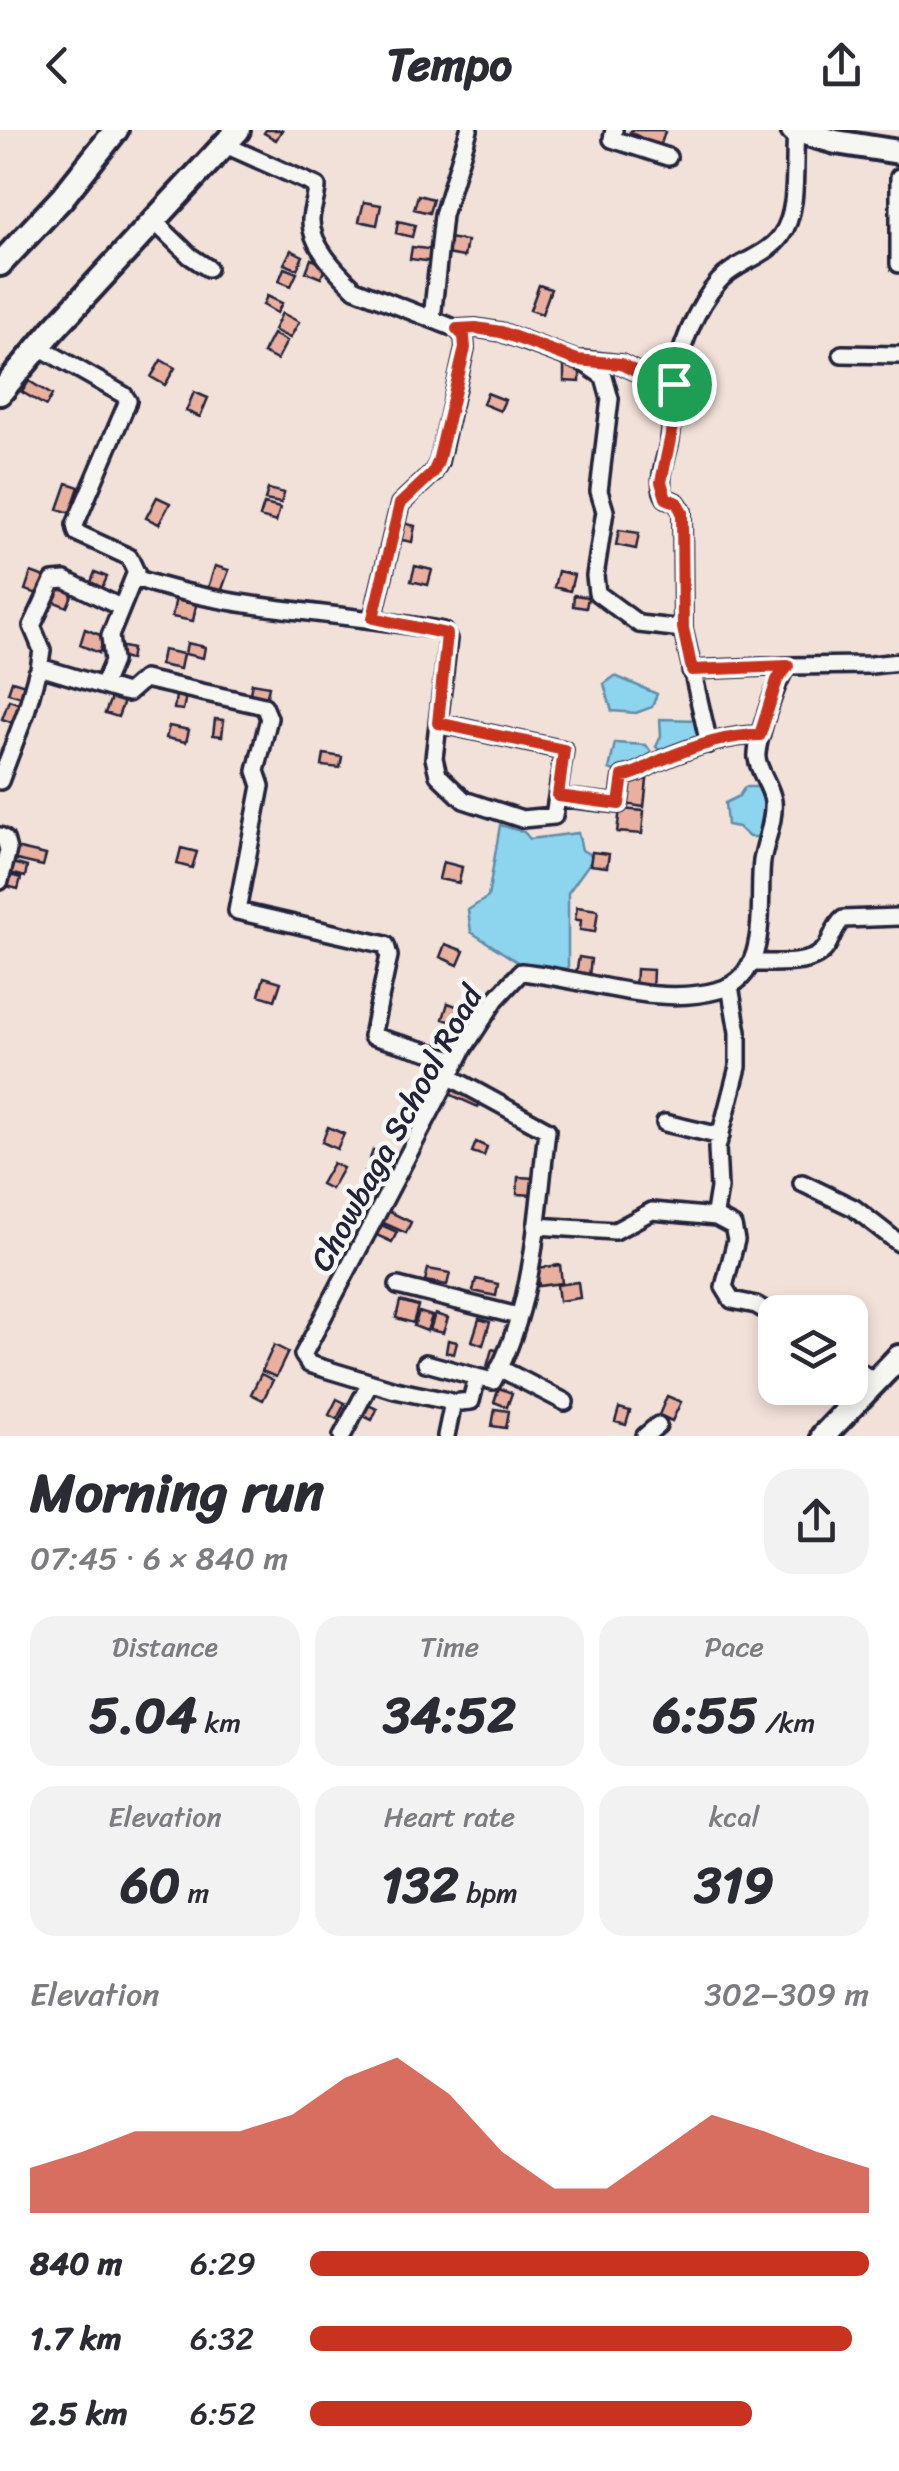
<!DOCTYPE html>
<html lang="en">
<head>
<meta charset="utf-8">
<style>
	body { margin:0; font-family:Sriracha,sans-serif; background:#f2f2f3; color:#2b2b33; height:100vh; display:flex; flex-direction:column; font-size:38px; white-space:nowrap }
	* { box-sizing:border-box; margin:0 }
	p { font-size:32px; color:#7c7c81 }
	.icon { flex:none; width:55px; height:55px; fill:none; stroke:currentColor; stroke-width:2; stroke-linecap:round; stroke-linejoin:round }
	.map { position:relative; height:1306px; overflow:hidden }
	.sheet { display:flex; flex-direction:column; background:#fff; flex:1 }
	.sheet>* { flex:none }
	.tools { position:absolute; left:758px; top:1165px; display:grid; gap:20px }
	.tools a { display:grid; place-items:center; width:110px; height:110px; border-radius:20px; background:#fff; box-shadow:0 5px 15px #0003; font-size:50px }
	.pin { position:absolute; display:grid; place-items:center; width:85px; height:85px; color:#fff; margin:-42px; border:5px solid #fff; border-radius:50%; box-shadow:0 2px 10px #0007 }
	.round { display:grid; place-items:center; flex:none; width:105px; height:105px; border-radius:30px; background:#f2f2f3 }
	.summary { display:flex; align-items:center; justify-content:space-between; height:170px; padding:0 30px }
	h1 { font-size:55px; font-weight:800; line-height:75px }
	.stats { display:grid; grid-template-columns:repeat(3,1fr); gap:15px; height:170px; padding:10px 30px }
	.stats div { display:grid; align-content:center; border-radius:25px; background:#f2f2f3; text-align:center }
	.stats b { font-size:50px; font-weight:800 }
	.stats small { font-size:28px; font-weight:400 }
	.stats p { font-size:28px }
	.chart { height:280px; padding:20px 30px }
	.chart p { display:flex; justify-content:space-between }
	.chart svg { width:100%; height:180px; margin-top:10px; fill:#c8321e; opacity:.7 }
	ul { padding:0 30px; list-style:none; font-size:32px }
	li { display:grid; grid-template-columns:160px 120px 1fr; align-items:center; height:75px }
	li i { height:25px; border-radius:12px; background:#c8321e }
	header { display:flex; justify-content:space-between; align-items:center; height:130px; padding:0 30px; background:#fff; font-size:45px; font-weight:800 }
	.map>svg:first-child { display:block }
	.water { fill:#8dd4ef; stroke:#628da7; stroke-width:2.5 }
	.building { fill:#e9b0a0; stroke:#22223b; stroke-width:2.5 }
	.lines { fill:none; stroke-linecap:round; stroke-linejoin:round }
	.street-casing { stroke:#22223b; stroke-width:22 }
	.secondary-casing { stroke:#22223b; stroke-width:30 }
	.street { stroke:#f6f6f2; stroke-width:15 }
	.secondary { stroke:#f6f6f2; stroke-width:22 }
	.route-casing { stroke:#fff; stroke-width:20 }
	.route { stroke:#c8321e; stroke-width:12 }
	.labels { text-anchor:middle; stroke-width:9; stroke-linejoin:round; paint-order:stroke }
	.street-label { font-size:32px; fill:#22223b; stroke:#f6f6f2 }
</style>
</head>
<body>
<header><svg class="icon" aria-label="back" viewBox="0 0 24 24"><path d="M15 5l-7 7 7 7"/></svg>Tempo<svg class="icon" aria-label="share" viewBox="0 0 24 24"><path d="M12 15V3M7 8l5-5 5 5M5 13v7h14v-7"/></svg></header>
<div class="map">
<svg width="899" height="1306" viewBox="0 0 899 1306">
	<rect width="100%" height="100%" fill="#f2e1d9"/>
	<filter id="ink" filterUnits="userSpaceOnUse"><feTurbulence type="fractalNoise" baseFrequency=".01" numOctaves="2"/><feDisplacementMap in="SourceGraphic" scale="20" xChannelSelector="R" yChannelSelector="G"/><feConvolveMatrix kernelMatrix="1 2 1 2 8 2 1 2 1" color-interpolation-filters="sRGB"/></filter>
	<g filter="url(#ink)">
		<!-- water -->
		<path class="water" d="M 615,546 L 657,564 L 652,577 L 636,583 L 612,581 L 604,554 Z
			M 660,589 L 699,590 L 707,603 L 690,619 L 665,625 L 656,617 L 661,606 Z
			M 615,613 L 646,615 L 654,626 L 625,645 L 609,639 Z
			M 745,657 L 766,657 L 775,672 L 761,707 L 749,707 L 738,697 L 727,695 L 725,673 L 739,666 Z
			M 500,695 L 524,702 L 530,709 L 578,703 L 582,720 L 594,727 L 568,763 L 568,841 L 522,835 L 471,802 L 468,780 L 488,767 Z"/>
		<!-- building -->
		<path class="building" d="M 266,0 L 282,0 L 276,10 L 264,3 Z
			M 632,0 L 661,0 L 665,2 L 660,17 L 630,2 Z
			M 418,65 L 433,69 L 429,83 L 414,79 Z
			M 364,72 L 381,75 L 377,95 L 359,91 Z
			M 398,91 L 415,95 L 412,107 L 396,103 Z
			M 442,107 L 467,111 L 464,127 L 440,123 Z
			M 412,117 L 435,120 L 434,132 L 410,129 Z
			M 291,120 L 303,126 L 297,139 L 284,134 Z
			M 311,129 L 326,135 L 321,148 L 306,142 Z
			M 284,138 L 297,143 L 291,156 L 279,151 Z
			M 539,155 L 551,159 L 542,184 L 530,180 Z
			M 267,166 L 282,173 L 277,183 L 263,175 Z
			M 282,183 L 299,192 L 290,208 L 274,200 Z
			M 273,204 L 287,211 L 277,230 L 263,223 Z
			M 161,230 L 175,238 L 165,255 L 151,247 Z
			M 564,234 L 580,234 L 580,252 L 564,251 Z
			M 29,251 L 52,265 L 46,276 L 22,262 Z
			M 194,262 L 208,268 L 200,287 L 186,281 Z
			M 487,263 L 505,270 L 500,281 L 483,274 Z
			M 67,353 L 79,357 L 70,383 L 58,379 Z
			M 268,359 L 284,363 L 281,373 L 265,370 Z
			M 157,367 L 170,373 L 159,394 L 146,388 Z
			M 264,374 L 280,378 L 276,392 L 260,387 Z
			M 395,391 L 415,396 L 412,412 L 392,408 Z
			M 619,400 L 639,403 L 636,419 L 616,415 Z
			M 215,436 L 229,440 L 220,465 L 207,461 Z
			M 415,436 L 432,440 L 428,455 L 411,451 Z
			M 558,441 L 574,445 L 570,461 L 554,457 Z
			M 31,442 L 50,449 L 45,466 L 25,460 Z
			M 95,442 L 107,447 L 101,461 L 90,455 Z
			M 55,457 L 73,463 L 67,477 L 52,471 Z
			M 574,465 L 588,467 L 586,478 L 573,476 Z
			M 176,467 L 197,470 L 193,491 L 172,487 Z
			M 85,499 L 105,507 L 99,523 L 80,515 Z
			M 187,513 L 205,517 L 203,528 L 185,524 Z
			M 119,516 L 132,519 L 130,530 L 117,527 Z
			M 163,520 L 183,524 L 180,539 L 160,535 Z
			M 12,551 L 29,556 L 26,568 L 8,563 Z
			M 252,553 L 269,556 L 266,571 L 249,568 Z
			M 177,559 L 187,561 L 183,580 L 174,579 Z
			M 113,563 L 125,568 L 118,587 L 105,583 Z
			M 9,570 L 20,574 L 13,593 L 2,589 Z
			M 215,589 L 224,590 L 222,606 L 213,605 Z
			M 169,596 L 189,600 L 186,612 L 166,608 Z
			M 324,624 L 342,627 L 340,638 L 322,636 Z
			M 627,648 L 647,650 L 644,677 L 625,674 Z
			M 620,679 L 644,681 L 642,704 L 617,702 Z
			M 15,718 L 46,725 L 43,736 L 12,729 Z
			M 181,718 L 197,722 L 192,738 L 177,734 Z
			M 592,722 L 609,724 L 607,737 L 590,735 Z
			M 443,732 L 462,737 L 459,753 L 439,749 Z
			M 13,733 L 27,737 L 25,747 L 11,743 Z
			M 6,744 L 21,748 L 18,759 L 3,755 Z
			M 577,777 L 598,780 L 595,802 L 580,800 L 581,790 L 575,790 Z
			M 445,814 L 464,821 L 458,835 L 440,827 Z
			M 579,827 L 591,829 L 589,846 L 576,844 Z
			M 636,839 L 653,840 L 652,862 L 635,861 Z
			M 264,847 L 281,852 L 275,870 L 259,865 Z
			M 448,873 L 467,880 L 461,895 L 443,889 Z
			M 452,951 L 484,966 L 478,977 L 447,963 Z
			M 328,997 L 344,1004 L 337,1019 L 322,1012 Z
			M 476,1012 L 487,1017 L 484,1026 L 472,1022 Z
			M 373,1020 L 396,1028 L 392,1039 L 369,1032 Z
			M 333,1033 L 343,1038 L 331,1059 L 321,1054 Z
			M 364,1042 L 384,1048 L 380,1064 L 359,1058 Z
			M 518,1047 L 536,1048 L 534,1065 L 517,1064 Z
			M 384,1079 L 411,1092 L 406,1103 L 379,1091 Z
			M 377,1093 L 397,1102 L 392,1112 L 372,1103 Z
			M 560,1135 L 562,1153 L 539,1156 L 537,1138 Z
			M 428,1139 L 450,1143 L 447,1155 L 425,1151 Z
			M 476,1149 L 498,1154 L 496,1166 L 473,1161 Z
			M 578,1152 L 580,1168 L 559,1171 L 557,1155 Z
			M 400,1171 L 418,1176 L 413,1193 L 396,1188 Z
			M 419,1182 L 432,1186 L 427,1201 L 414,1196 Z
			M 435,1184 L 448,1188 L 443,1203 L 430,1200 Z
			M 479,1189 L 490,1192 L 483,1215 L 472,1211 Z
			M 448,1210 L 457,1212 L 454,1224 L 446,1222 Z
			M 274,1215 L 288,1222 L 276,1247 L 262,1241 Z
			M 492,1219 L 500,1221 L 494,1242 L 486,1240 Z
			M 261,1244 L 273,1250 L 263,1270 L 251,1264 Z
			M 499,1258 L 512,1263 L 507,1277 L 494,1272 Z
			M 667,1266 L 681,1272 L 672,1291 L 659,1285 Z
			M 337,1269 L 345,1273 L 337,1289 L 329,1285 Z
			M 364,1273 L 377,1279 L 372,1290 L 359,1284 Z
			M 619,1278 L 630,1281 L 626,1295 L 615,1292 Z
			M 495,1279 L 509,1281 L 506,1298 L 492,1296 Z"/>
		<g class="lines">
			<!-- street casing -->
			<g class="street-casing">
				<path id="street" d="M 614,0 L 612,9 L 668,27
					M 223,14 L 317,56 C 317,67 312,77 311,89 C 310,115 337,142 355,159 L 457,199 L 464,206 L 465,218 L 439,332 L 433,343 L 400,374 L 373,488
					M 899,47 L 899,134
					M 154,91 L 190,126 L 208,138
					M 432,189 L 443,85 L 469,0
					M 457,199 L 476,198 L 501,202 L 584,233 L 604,247 L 610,269 L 599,361 L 605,381 L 595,446 L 597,463 L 639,494 L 683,499
					M 39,217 L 124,265 L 128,271 L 75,395 L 77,403 L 129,427 L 136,442 L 110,506 L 113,531 L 103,555
					M 842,224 L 899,225
					M 583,230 L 621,234 L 660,254 L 674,254
					M 135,448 C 234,482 341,481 443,501 L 448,509 L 434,628 L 438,645 L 464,670 L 522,689 L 554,686 L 557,667 L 619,674 L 623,646 C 639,644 645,637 659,631 C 689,618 727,605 760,605
					M 39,539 L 42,520 L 32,496 L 53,451 L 65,450 L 120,477
					M 691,540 L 788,536
					M 438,593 L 564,620 L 557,667
					M 709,614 L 683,499 L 682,381 L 677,373 L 666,368 C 655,352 667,328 670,309 C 673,292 672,274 674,256 C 678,221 696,177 719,151 C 736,132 766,127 781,106 C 800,80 793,32 796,1
					M 0,651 L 26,582 L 37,543 L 43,538 L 123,562 L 128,563 L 144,549 L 264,576 L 269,588 L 256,641 L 261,656 L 237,781 L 386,815 L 389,826 L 372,906 L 458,930
					M 0,706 L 5,709 L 8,720 L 0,751
					M 752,833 C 774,832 814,838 827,816 C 833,806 834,797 843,789 L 899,787
					M 730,856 L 738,902 L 738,937 L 717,1018 L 719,1058 L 715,1083 L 716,1087 L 733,1096 L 736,1110 L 724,1157 L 732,1170 L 756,1175 L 775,1186
					M 450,947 L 547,1000 C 537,1085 535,1175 493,1251 L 477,1247 L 471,1271 L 451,1273
					M 665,993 L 721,1006
					M 802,1053 L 854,1078 L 899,1113
					M 536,1096 L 615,1101 L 652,1081 L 716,1087
					M 398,1156 L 518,1186
					M 426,1233 L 477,1247
					M 850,1235 L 875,1252
					M 499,1238 L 565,1272
					M 342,1306 L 370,1253
					M 446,1306 L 452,1277 L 448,1271 L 395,1260 L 309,1234 L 303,1225 L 464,918 L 496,869 L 521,842 C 586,848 654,878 719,860 C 772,846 757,771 762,731 C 765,712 775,690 773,671 C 771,656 759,643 757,628 C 755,614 778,544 788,536 L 871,535 L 899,532
					M 645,1306 L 658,1295"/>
			</g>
			<!-- secondary casing -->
			<g class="secondary-casing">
				<path id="secondary" d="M 793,0 L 836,12 L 899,22
					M 0,134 L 62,68 L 116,0
					M 0,263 L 53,200 L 238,0
					M 823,1306 L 899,1227"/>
			</g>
			<!-- street -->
			<use href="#street" class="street"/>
			<!-- secondary -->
			<use href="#secondary" class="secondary"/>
		</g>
	</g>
	<g class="lines" filter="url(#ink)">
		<!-- route casing -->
		<g class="route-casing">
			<path id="route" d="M 476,198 L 501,202 L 577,230 L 621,234 L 660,254 L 674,254 L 671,305 L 661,352 L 666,368 L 677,373 L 682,382 L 683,498 L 692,540 L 788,536 L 777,550 L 760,605 C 727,605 689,618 659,631 C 645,637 639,644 623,646 L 619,674 L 558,666 L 564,620 L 438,593 L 447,504 L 373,488 L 400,374 L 433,343 L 438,332 L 465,218 L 464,206 L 457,199 Z"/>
		</g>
		<!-- route -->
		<use href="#route" class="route"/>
	</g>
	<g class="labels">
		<!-- street labels -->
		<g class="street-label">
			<text transform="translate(396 998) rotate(-61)" y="11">Chowbaga School Road</text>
		</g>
	</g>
</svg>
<div class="tools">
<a><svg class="icon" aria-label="layers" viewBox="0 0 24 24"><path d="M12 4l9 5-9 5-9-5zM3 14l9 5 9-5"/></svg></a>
</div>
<div class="pin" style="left:674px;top:254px;background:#1e9e55"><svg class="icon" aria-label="arrive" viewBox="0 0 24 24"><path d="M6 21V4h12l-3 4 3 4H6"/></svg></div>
</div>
<section class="sheet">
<div class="summary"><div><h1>Morning run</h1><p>07:45 · 6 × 840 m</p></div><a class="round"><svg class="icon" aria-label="share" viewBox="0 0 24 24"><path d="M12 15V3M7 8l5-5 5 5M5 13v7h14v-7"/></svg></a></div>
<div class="stats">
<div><p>Distance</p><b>5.04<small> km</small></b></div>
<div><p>Time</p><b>34:52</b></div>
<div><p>Pace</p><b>6:55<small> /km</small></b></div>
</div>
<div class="stats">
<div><p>Elevation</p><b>60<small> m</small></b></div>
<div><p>Heart rate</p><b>132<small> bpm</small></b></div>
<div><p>kcal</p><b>319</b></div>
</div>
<div class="chart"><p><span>Elevation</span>302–309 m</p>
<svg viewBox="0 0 160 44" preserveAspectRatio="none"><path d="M0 44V33L10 29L20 24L30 24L40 24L50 20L60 11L70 6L80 15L90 29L100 38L110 38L120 29L130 20L140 24L150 29L160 33V44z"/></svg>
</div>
<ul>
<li><b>840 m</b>6:29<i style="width:100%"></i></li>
<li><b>1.7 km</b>6:32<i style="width:97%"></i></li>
<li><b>2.5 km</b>6:52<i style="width:79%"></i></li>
</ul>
</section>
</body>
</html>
